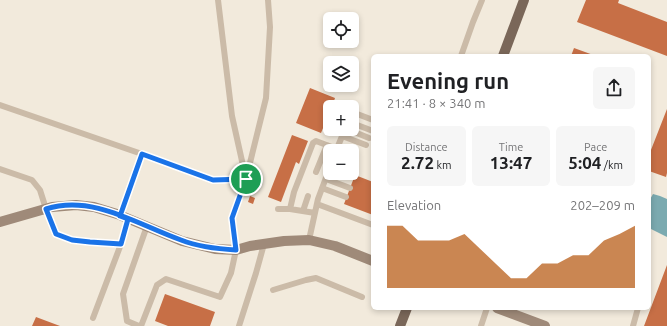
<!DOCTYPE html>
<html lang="en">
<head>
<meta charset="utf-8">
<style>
	body { margin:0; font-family:Ubuntu,sans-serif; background:#f6f6f6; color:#202124; height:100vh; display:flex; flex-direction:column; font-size:15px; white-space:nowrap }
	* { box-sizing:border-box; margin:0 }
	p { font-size:13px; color:#757577 }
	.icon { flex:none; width:22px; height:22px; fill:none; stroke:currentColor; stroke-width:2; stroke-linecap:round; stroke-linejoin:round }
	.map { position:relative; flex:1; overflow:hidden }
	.panel { position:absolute; left:371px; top:54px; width:280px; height:256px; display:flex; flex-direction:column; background:#fff; border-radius:6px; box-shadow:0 2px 6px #0003 }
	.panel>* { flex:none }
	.tools { position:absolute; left:323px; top:12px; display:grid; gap:8px }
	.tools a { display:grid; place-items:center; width:36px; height:36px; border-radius:6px; background:#fff; box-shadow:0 2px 6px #0003; font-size:20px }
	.pin { position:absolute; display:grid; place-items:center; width:34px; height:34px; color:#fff; margin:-17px; border:2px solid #fff; border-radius:50%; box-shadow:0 1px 4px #0007 }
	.round { display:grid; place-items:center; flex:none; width:42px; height:42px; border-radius:6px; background:#f6f6f6 }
	.overview { display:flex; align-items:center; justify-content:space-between; height:68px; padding:0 16px }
	h1 { font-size:22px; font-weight:600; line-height:30px }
	.metrics { display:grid; grid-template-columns:repeat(3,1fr); gap:6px; height:68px; padding:4px 16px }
	.metrics div { display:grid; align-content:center; border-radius:6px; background:#f6f6f6; text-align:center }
	.metrics b { font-size:17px; font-weight:600 }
	.metrics small { font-size:11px; font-weight:400 }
	.metrics p { font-size:11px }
	.chart { height:112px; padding:8px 16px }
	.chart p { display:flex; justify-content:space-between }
	.chart svg { width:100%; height:72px; margin-top:4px; fill:#b45309; opacity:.7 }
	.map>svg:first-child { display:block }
	.water { fill:#7baab0 }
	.building { fill:#c76f46 }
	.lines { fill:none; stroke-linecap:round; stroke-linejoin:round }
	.lane { stroke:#cbbba8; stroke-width:6 }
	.secondary { stroke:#9f8a79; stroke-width:10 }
	.primary { stroke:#7a6759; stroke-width:10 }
	.route-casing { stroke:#fff; stroke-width:8 }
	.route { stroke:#1a73e8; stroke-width:5 }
</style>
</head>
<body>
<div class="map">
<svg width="667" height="326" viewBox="0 0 667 326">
	<rect width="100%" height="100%" fill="#f2eadc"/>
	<!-- water -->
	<path class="water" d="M 653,194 L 660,196 L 667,199 L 667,237 L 649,228 L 649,201 Z"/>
	<!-- building -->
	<path class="building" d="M 586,0 L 619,0 L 618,3 L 667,22 L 667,56 L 577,22 Z
		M 574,48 L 596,56 L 571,56 Z
		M 310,88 L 335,98 L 332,107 L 330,107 L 330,111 L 321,133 L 296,123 Z
		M 667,109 L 667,173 L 666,177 L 649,171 L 649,155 Z
		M 292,135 L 308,141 L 299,164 L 296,162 L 281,202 L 268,197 Z
		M 355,175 L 373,182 L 373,215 L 344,204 Z
		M 250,196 L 255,198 L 253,204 L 248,202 Z
		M 667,265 L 667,326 L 644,326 Z
		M 165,294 L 215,312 L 210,326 L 168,326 L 155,321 Z
		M 36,317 L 60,326 L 32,326 Z"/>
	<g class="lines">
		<!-- lane -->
		<path class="lane" d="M 461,56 L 473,22 L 482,0
			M 0,105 L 171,164 L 213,180 L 246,179 L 232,116 L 218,0
			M 352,112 L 373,120
			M 352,123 L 373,131
			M 347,129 L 369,138
			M 342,136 L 366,145
			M 336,151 L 345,129
			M 0,169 L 32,180 L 40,190 L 46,209 L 56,234 L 72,240 L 90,242 L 121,244
			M 316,172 L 327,145
			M 343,173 L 354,177
			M 326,179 L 350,188
			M 322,188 L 346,197
			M 317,204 L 373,225
			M 278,209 L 290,209
			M 303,211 L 308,196
			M 315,213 L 290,209 L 294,192 L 313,143 L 316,141 L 337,149
			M 120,216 L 142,154
			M 309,240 L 318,199 L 330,167
			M 273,290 L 306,280 L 316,278 L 362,297
			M 93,318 L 121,244 L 128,219
			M 139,326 L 127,321 L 123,294 L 147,226
			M 141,326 L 157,285 L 166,279 L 220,297 L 231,273 L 236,250 L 232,218 L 246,179 L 266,98 L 270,27 L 268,0
			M 239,326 L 256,273 L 264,244
			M 481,326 L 487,308
			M 633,326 L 638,308"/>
		<!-- secondary -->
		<path class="secondary" d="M 0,222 L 52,207 L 76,205 L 94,207 L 117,214 L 182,241 L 215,249 L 236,250 L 250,246 L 284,241 L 309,240 L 335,246 L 373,261
			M 497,308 L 545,326"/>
		<!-- primary -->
		<path class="primary" d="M 503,56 L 524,0
			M 400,326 L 407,308"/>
	</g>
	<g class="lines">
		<!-- route casing -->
		<g class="route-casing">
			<path id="route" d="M 246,179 L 213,180 L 142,154 L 120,216 L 128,219 L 121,244 L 90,242 L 72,240 L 56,234 L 46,209 C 93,194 138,225 181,240 C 199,247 217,249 236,250 L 232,218 L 246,179"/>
		</g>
		<!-- route -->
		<use href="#route" class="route"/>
	</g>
</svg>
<div class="tools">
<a><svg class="icon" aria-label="locate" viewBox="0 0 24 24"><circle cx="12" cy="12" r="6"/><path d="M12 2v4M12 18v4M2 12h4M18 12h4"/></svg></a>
<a><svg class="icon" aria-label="layers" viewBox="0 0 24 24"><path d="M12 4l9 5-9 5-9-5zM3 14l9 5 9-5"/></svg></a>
<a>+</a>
<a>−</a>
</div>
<div class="pin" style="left:246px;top:179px;background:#1e9e55"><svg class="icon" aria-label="arrive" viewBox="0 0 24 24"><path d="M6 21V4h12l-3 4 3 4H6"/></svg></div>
<section class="panel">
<div class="overview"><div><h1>Evening run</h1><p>21:41 · 8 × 340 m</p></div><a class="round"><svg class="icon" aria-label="share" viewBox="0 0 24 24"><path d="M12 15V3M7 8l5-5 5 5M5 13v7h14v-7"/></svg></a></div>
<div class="metrics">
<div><p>Distance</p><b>2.72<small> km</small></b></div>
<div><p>Time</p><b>13:47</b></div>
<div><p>Pace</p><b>5:04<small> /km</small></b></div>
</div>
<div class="chart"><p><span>Elevation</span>202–209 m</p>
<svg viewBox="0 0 160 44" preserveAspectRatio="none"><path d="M0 44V6L10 6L20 15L30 15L40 15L50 11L60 20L70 29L80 38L90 38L100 29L110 29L120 24L130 24L140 15L150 11L160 6V44z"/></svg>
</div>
</section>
</div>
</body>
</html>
